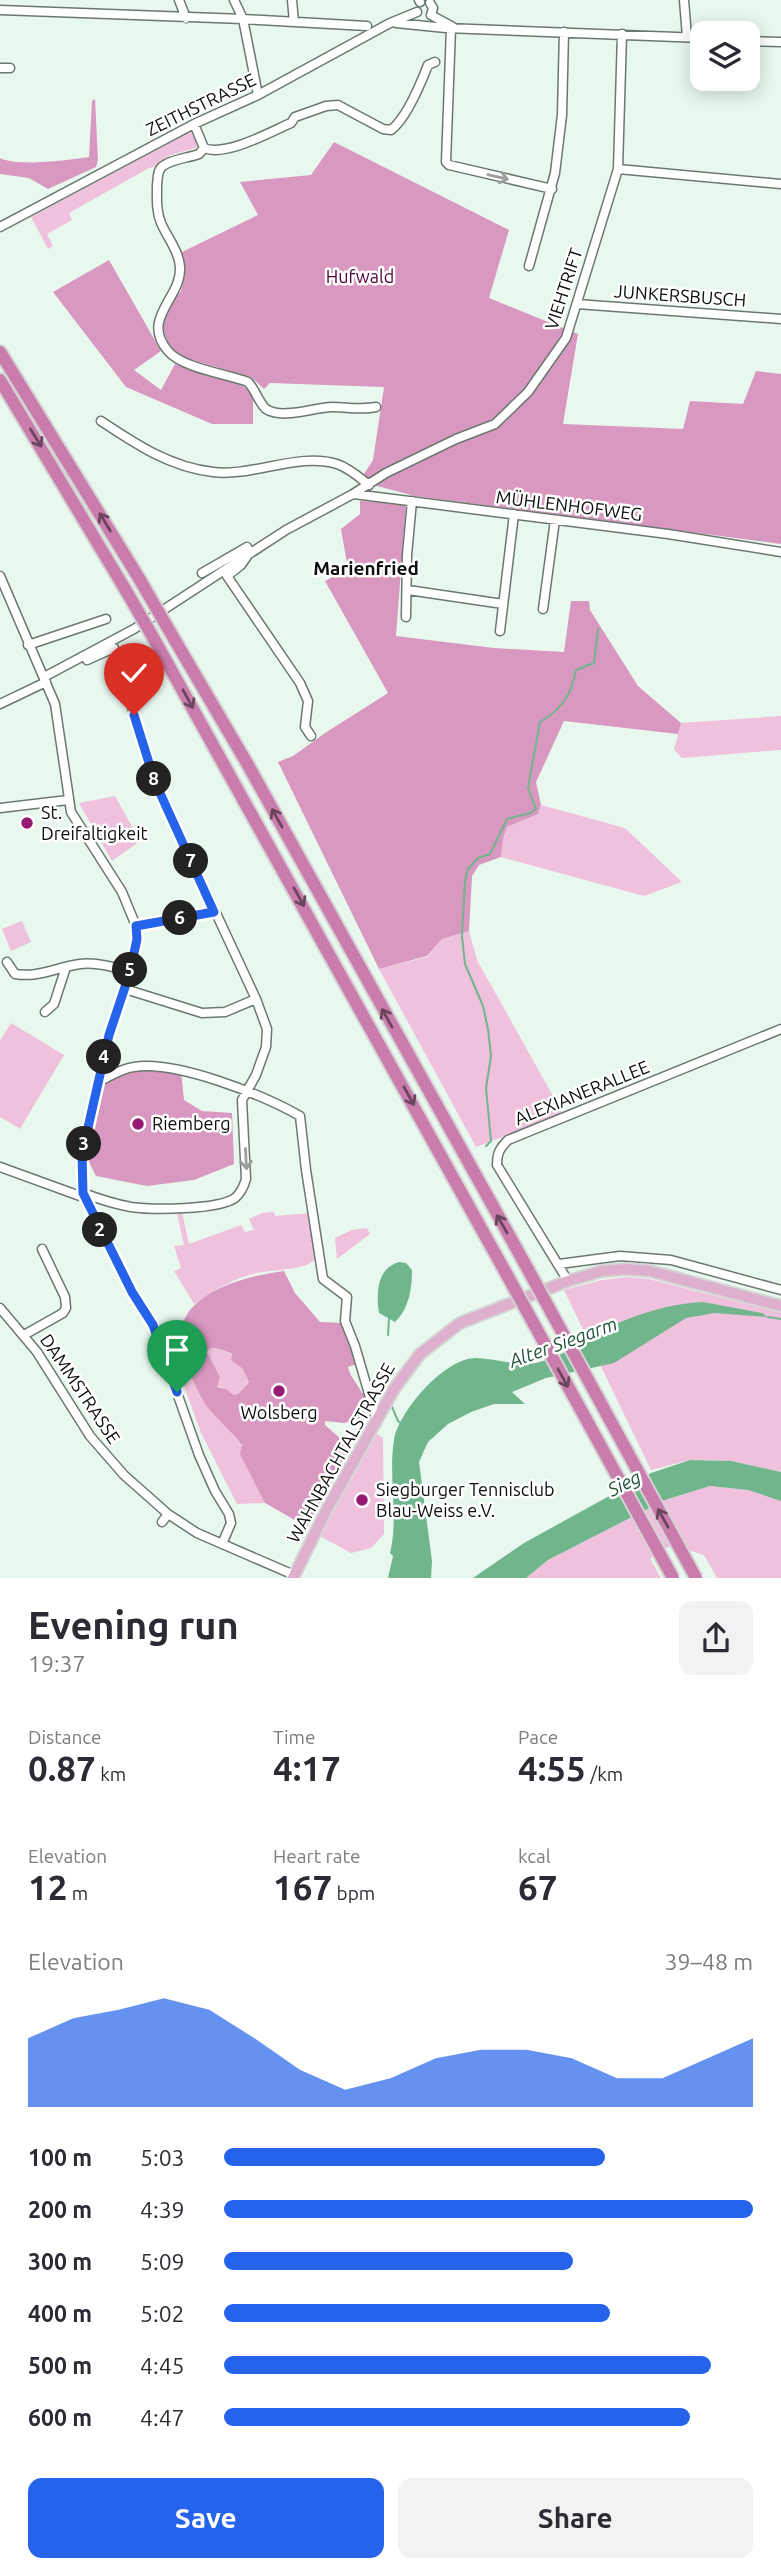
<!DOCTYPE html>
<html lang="en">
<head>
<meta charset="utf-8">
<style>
	body { margin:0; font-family:Ubuntu,sans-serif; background:#f2f2f3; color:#2b2b33; height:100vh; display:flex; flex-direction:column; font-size:26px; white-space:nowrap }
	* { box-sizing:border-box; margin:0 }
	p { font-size:23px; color:#7c7c81 }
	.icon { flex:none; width:38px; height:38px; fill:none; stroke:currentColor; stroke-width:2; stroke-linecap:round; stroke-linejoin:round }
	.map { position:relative; height:1578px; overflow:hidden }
	.drawer { display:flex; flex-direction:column; background:#fff; flex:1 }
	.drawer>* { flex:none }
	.fabs { position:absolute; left:690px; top:21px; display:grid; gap:14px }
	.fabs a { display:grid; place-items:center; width:70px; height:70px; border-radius:14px; background:#fff; box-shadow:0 4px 18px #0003; font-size:35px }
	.pin { position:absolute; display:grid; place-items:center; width:60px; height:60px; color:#fff; margin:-72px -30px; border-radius:50% 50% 50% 0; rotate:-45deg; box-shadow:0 0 7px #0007 }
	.pin .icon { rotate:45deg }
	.km { position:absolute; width:35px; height:35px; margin:-18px; border-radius:50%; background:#222; color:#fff; font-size:19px; line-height:35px; text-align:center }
	.round { display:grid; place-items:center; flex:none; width:74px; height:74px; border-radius:14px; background:#f2f2f3 }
	.head { display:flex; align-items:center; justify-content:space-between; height:119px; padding:0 28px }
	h1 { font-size:38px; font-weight:700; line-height:52px }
	.stats { display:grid; grid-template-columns:repeat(3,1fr); gap:10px; height:119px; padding:7px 28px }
	.stats div { display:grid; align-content:center }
	.stats b { font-size:35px; font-weight:700 }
	.stats small { font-size:19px; font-weight:400 }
	.stats p { font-size:19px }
	.chart { height:196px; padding:14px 28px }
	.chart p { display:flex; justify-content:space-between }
	.chart svg { width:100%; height:126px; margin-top:7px; fill:#2563eb; opacity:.7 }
	.action { display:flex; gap:14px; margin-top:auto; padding:14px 28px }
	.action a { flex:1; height:80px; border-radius:14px; background:#2563eb; color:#fff; font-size:28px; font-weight:700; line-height:80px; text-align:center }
	.action a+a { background:#f2f2f3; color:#2b2b33 }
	ul { padding:0 28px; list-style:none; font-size:23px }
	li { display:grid; grid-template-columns:112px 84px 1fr; align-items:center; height:52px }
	li i { height:18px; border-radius:9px; background:#2563eb }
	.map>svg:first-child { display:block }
	.green { fill:#efc1dc }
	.forest { fill:#d998c0; fill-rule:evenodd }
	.water { fill:#71b58c }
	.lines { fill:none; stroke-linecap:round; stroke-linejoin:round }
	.stream { stroke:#71b58c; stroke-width:2 }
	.minor-casing { stroke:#6b786f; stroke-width:11 }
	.major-casing { stroke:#d3d4d3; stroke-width:14 }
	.highway-casing { stroke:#d3d4d3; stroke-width:16 }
	.minor { stroke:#fff; stroke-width:8 }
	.major { stroke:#dfb0ce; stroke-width:10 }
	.highway { stroke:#ca7cad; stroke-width:12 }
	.highway-bridge-casing { stroke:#d3d4d3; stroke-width:16; stroke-linecap:butt }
	.highway-bridge { stroke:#ca7cad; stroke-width:12 }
	.oneway { stroke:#9d9f9e }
	.oneway2 { stroke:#6a465d }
	.route-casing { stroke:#fff; stroke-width:14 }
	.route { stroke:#2563eb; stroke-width:9 }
	.poi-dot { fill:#961a73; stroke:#fff; stroke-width:2.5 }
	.labels { text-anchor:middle; stroke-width:5; stroke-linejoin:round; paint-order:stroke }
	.street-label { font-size:18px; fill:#0b100d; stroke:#fff }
	.park-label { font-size:18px; fill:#50023c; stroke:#fff }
	.poi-label { font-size:18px; fill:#0b100d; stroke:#fff; text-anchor:start }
	.neighbourhood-label { font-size:19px; font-weight:bold; fill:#0b100d; stroke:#fff }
	.water-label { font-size:19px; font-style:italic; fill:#215438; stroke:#fff }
</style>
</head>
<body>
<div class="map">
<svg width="781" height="1578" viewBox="0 0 781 1578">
	<rect width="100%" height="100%" fill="#e9f8ee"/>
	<!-- green -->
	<path class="green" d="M 190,132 L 197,141 L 196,148 L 170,155 L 158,166 L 149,168 L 69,213 L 72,220 L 47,234 L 53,246 L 48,249 L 31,217 Z
		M 781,716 L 781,750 L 682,758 L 674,750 L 681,723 Z
		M 115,796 L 140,841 L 112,861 L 79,803 Z
		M 541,805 L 625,828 L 682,882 L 644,896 L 501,857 L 503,839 L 507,827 L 538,814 Z
		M 22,921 L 31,942 L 11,951 L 2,929 Z
		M 469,931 L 477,960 L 563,1114 L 476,1147 L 379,969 L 427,957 L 442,939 Z
		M 11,1023 L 64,1055 L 20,1129 L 0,1117 L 0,1041 Z
		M 182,1212 L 189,1244 L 241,1225 L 245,1232 L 254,1230 L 249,1219 L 262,1213 L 274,1212 L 275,1216 L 311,1213 C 313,1225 323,1250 314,1260 C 306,1270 270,1270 257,1273 C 234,1278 214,1290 194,1304 L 174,1271 L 181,1268 L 174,1246 L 184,1245 L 177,1213 Z
		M 367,1228 L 370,1234 L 337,1259 L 335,1238 L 352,1230 Z
		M 627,1277 L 649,1279 L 781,1313 L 781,1472 L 731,1461 L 690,1460 L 651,1470 L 564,1290 L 602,1280 Z
		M 184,1320 L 181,1339 L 242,1445 L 265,1503 L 237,1504 L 201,1433 L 164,1330 Z
		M 210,1348 L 220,1349 L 232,1355 L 231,1360 L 243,1369 L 249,1381 L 238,1394 L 234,1395 L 226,1389 L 217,1386 L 220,1377 L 207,1352 Z
		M 377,1434 L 383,1438 L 384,1534 L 371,1548 L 351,1553 L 320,1536 Z
		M 710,1486 L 748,1490 L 781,1501 L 781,1578 L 717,1578 L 704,1555 L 672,1545 L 650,1558 L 661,1578 L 526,1578 L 548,1560 L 665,1500 Z"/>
	<!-- forest -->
	<path class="forest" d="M 95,99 L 98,160 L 96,167 L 48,189 L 29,178 L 0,174 L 0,158 C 17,167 70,160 89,157 L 92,101 Z
		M 334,142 L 509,230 L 489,298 L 578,334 L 563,424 L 683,429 L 690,401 L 743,404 L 756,371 L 781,374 L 781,544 L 415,496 L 373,485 L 364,474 L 373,460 L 384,387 L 270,383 L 264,389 L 251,377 L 181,357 L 169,347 L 163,329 L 163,318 L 169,304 L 181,291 L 185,274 L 182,252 L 258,215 L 240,182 L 311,175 Z
		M 109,260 L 161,351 L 134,370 L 161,390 L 175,364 L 240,384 L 253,393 L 253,424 L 212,424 L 126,387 L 53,292 Z
		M 360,501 L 406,504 L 396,636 L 494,648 L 564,652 L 571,601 L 589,601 L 590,610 L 638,686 L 681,723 L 678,734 L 564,721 L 536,782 L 541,805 L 538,814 L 507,827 L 503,839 L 501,857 L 479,865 L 472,876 L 469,931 L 442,939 L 427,956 L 379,969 L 278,762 L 293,756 L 325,733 L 388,693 L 325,581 L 348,569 L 341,529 L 360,514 Z
		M 133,1070 L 181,1071 L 184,1100 L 202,1111 L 232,1113 L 234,1164 L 194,1180 L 147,1186 L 96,1176 L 87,1158 L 103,1083 Z
		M 284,1271 L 295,1293 L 320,1322 L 342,1323 L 357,1364 L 348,1367 C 350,1377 357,1383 362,1393 L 365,1394 L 364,1418 L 361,1425 L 352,1421 L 344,1423 L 325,1421 L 325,1425 L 350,1447 L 307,1527 L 265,1503 L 240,1454 L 242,1445 C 232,1431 216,1419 206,1405 C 194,1386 173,1340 185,1318 C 201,1287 253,1275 284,1271 ZM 210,1348 L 220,1349 L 232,1354 L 231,1360 L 243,1369 L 249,1382 L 238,1394 L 234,1395 L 226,1389 L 217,1387 L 220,1377 L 207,1352 Z"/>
	<!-- water -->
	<path class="water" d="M 399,1262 L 406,1263 L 412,1270 C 412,1288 409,1309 395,1322 L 379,1313 C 376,1293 377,1268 399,1262 Z
		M 703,1302 L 762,1313 L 768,1317 L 714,1313 L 686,1318 L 614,1363 L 546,1378 L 512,1392 L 525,1404 L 494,1404 L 471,1412 L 448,1424 L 428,1442 L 419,1462 L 432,1561 L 431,1578 L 388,1578 L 393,1556 L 390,1553 C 399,1518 388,1477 394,1440 C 399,1411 445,1357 477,1358 C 496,1359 518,1366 536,1363 C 554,1359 587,1341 605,1334 L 609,1327 C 640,1313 669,1304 703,1302 Z
		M 690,1460 L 731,1461 L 781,1472 L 781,1501 L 748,1490 L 710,1486 L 665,1500 L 548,1560 L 526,1578 L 473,1578 L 524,1543 L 651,1473 Z"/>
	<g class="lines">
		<!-- stream -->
		<path class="stream" d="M 486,1146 L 491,1141 L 486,1088 L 491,1056 L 488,1029 L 483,1006 L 465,964 L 462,936 L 465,881 L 468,869 L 478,858 L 490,854 L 507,819 L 530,813 L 536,809 L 528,788 L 540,722 C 562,709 571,695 576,670 L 594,663 L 598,629
			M 768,1317 L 781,1319
			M 388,1335 L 389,1318
			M 392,1407 L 398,1421 L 402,1424"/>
		<!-- minor casing -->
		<g class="minor-casing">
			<path id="minor" d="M 179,0 L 186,18
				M 234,0 L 243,19 L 258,95
				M 292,0 L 294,22
				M 419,0 L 420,2
				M 684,0 L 687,37
				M 430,3 L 433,8 L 431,15
				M 0,10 L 243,19 L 367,26
				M 431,15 L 453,27
				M 396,23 L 446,28 L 702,38
				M 451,28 L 446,162 L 449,165 L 552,189
				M 747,41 L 781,42
				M 0,68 L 10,68
				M 194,124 L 204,148 L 199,154 C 188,158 172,159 163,166 C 157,170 158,178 157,185 C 157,198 156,211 161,223 C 167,237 179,251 180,267 C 182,298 140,318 168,351 C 182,368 227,374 248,382 C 255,389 259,403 266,409 C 282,420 315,407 332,407 C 347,407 361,410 376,407
				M 204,148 C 226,157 270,132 291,123 L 295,117 L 326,106 L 338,105 L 383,129 L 391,130 C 407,118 421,83 428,65 L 435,62
				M 618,169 L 781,184
				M 0,227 L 194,124 L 258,95 L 390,23 L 417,12
				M 529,266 L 555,173 L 562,115 L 564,32
				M 577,304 L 781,319
				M 101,421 C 137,445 170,467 213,472 C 253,477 299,452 337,464 C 349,468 359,477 369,485
				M 354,494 L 668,534 L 781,552
				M 202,573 L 247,547 L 250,552 L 241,565 L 227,576 L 300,683 L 308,701 L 305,727 L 311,736
				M 0,576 L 55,704 L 71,812 L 122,892 L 136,926 L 137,939 L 130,972 L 109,1035 L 82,1154 L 83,1193 L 132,1292 L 153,1325 L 199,1455 L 215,1491 L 229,1514 L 231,1523 L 222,1544
				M 408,590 L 503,604
				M 543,609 L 555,520
				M 406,617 L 407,555 L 412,501
				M 500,631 L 514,514
				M 28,645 L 106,619
				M 44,677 L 134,629 L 286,530 L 353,494 L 386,473 L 456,439 L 495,424 L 528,392 L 566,338 L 618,169 L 622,34
				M 0,704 L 46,682
				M 0,808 L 68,800
				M 136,926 L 214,912
				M 7,962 L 15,974 C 38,978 58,967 80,964 C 97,962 114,967 130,972
				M 125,989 L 202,1013 L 225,1012 L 256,999
				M 45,1012 L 54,1004 L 66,967
				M 98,1082 C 109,1077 122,1068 134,1067 C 176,1060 263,1095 300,1116 L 306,1170 L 323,1279 L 347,1297 L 345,1321 L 355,1346 L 376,1418
				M 0,1167 L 80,1196 L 83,1193 C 99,1199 114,1204 131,1207 C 152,1210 218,1210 235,1198 C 241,1193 244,1186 246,1179 L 242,1100 L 256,1075 L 266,1047 L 267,1029 L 256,999 L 155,782 L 114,648 L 87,660
				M 559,1264 L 620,1256 L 671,1260 L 781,1290
				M 568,1281 L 497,1165 C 497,1153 500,1148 508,1140 L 781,1029
				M 0,1308 L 37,1352 L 90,1436 L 124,1475 L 168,1514 L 197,1533 L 294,1575
				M 24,1335 L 63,1313 L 66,1308 L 65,1297 L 42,1249
				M 162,1522 L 168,1514"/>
		</g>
		<!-- major casing -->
		<g class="major-casing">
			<path id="major" d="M 293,1578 L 326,1511 L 394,1389 L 420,1354 L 460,1323 L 568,1281 L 602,1271 L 626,1269 L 650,1271 L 781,1306"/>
		</g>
		<!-- highway casing -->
		<g class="highway-casing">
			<path id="highway" d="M 0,352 L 140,580
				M 0,380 L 125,589
				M 166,625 L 248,765 L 525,1264
				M 154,639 L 507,1275"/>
		</g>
		<!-- minor -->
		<use href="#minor" class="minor"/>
		<!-- major -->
		<use href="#major" class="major"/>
		<!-- highway -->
		<use href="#highway" class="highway"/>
		<!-- highway-bridge casing -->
		<g class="highway-bridge-casing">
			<path id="highway-bridge" d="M 140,580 L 166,625
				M 125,589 L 154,639
				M 525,1264 L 696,1578
				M 507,1275 L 673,1578"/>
		</g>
		<!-- highway-bridge -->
		<use href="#highway-bridge" class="highway-bridge"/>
	</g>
	<!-- one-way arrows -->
	<defs><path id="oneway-shaft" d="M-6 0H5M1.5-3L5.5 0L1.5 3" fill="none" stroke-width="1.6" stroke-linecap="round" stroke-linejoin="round" transform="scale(1.75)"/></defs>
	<g class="oneway">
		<use href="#oneway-shaft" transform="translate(498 177) rotate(13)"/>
		<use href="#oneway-shaft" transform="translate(246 1159) rotate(87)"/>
	</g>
	<g class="oneway2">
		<use href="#oneway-shaft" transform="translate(36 438) rotate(58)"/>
		<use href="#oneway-shaft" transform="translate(105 522) rotate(-121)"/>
		<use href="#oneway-shaft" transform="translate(188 699) rotate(61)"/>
		<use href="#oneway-shaft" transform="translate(277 818) rotate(-119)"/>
		<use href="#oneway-shaft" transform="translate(299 897) rotate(61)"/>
		<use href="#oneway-shaft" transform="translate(387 1018) rotate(-119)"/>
		<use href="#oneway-shaft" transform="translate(409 1096) rotate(61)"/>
		<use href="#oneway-shaft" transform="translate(502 1224) rotate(-120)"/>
		<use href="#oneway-shaft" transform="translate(563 1378) rotate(61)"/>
		<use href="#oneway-shaft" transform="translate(663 1518) rotate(-119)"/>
	</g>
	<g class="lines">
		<!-- route casing -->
		<g class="route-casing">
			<path id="route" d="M 134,715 L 155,782 L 214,912 L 136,926 L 137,939 L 130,972 L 109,1035 L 82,1154 L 83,1193 L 132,1292 L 153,1325 L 177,1392"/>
		</g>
		<!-- route -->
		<use href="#route" class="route"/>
	</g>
	<!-- markers -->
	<g class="poi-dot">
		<circle cx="27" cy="823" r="7"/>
		<circle cx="138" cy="1124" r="7"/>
		<circle cx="279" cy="1391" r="7"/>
		<circle cx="362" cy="1500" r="7"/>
	</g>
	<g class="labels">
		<!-- street labels -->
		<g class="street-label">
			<text transform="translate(201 105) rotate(-26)" y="6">ZEITHSTRASSE</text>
			<text transform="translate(564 289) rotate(-72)" y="6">VIEHTRIFT</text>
			<text transform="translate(680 296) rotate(4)" y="6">JUNKERSBUSCH</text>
			<text transform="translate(569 506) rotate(7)" y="6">MÜHLENHOFWEG</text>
			<text transform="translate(582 1093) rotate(-22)" y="6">ALEXIANERALLEE</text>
			<text transform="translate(80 1389) rotate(56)" y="6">DAMMSTRASSE</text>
			<text transform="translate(341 1453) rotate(-61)" y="6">WAHNBACHTALSTRASSE</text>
		</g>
		<!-- park labels -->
		<g class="park-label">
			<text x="360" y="283">Hufwald</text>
		</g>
		<!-- poi labels -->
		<g class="poi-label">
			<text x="41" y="819">St.<tspan x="41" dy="21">Dreifaltigkeit</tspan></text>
			<text x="152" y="1130">Riemberg</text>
			<text x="279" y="1419" text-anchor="middle">Wolsberg</text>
			<text x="376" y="1496">Siegburger Tennisclub<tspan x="376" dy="21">Blau-Weiss e.V.</tspan></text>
		</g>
		<!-- neighbourhood labels -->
		<g class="neighbourhood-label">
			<text x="366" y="575">Marienfried</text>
		</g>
		<!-- water labels -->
		<g class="water-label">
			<text transform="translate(563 1342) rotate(-20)" y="7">Alter Siegarm</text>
			<text transform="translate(624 1483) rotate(-27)" y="7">Sieg</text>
		</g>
	</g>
</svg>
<div class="fabs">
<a><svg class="icon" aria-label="layers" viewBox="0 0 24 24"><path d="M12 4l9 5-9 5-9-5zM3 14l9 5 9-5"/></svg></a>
</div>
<div class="pin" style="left:177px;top:1392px;background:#1e9e55"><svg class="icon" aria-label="arrive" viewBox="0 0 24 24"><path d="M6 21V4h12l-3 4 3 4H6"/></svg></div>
<div class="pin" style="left:134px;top:715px;background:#d93025"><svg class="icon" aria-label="check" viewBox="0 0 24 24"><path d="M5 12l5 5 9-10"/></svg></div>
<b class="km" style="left:100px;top:1230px">2</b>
<b class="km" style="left:84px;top:1144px">3</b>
<b class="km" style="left:104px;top:1057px">4</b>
<b class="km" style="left:130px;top:970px">5</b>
<b class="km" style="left:180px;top:918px">6</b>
<b class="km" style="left:191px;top:861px">7</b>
<b class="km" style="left:154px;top:779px">8</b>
</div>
<section class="drawer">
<div class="head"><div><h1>Evening run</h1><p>19:37</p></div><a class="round"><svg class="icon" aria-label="share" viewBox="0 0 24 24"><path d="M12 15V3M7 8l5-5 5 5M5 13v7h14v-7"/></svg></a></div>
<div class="stats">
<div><p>Distance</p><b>0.87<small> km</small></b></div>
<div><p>Time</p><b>4:17</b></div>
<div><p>Pace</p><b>4:55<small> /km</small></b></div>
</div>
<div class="stats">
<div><p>Elevation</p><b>12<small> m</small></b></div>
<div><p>Heart rate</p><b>167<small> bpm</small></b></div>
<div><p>kcal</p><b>67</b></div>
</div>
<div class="chart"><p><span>Elevation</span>39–48 m</p>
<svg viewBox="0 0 160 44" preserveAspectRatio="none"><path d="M0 44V20L10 13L20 10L30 6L40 10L50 20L60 31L70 38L80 34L90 27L100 24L110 24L120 27L130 34L140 34L150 27L160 20V44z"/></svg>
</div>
<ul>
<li><b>100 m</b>5:03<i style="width:72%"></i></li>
<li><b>200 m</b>4:39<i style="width:100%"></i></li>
<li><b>300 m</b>5:09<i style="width:66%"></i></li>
<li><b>400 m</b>5:02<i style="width:73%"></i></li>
<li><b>500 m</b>4:45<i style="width:92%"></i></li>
<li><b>600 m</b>4:47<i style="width:88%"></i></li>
</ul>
<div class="action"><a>Save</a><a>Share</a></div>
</section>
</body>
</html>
